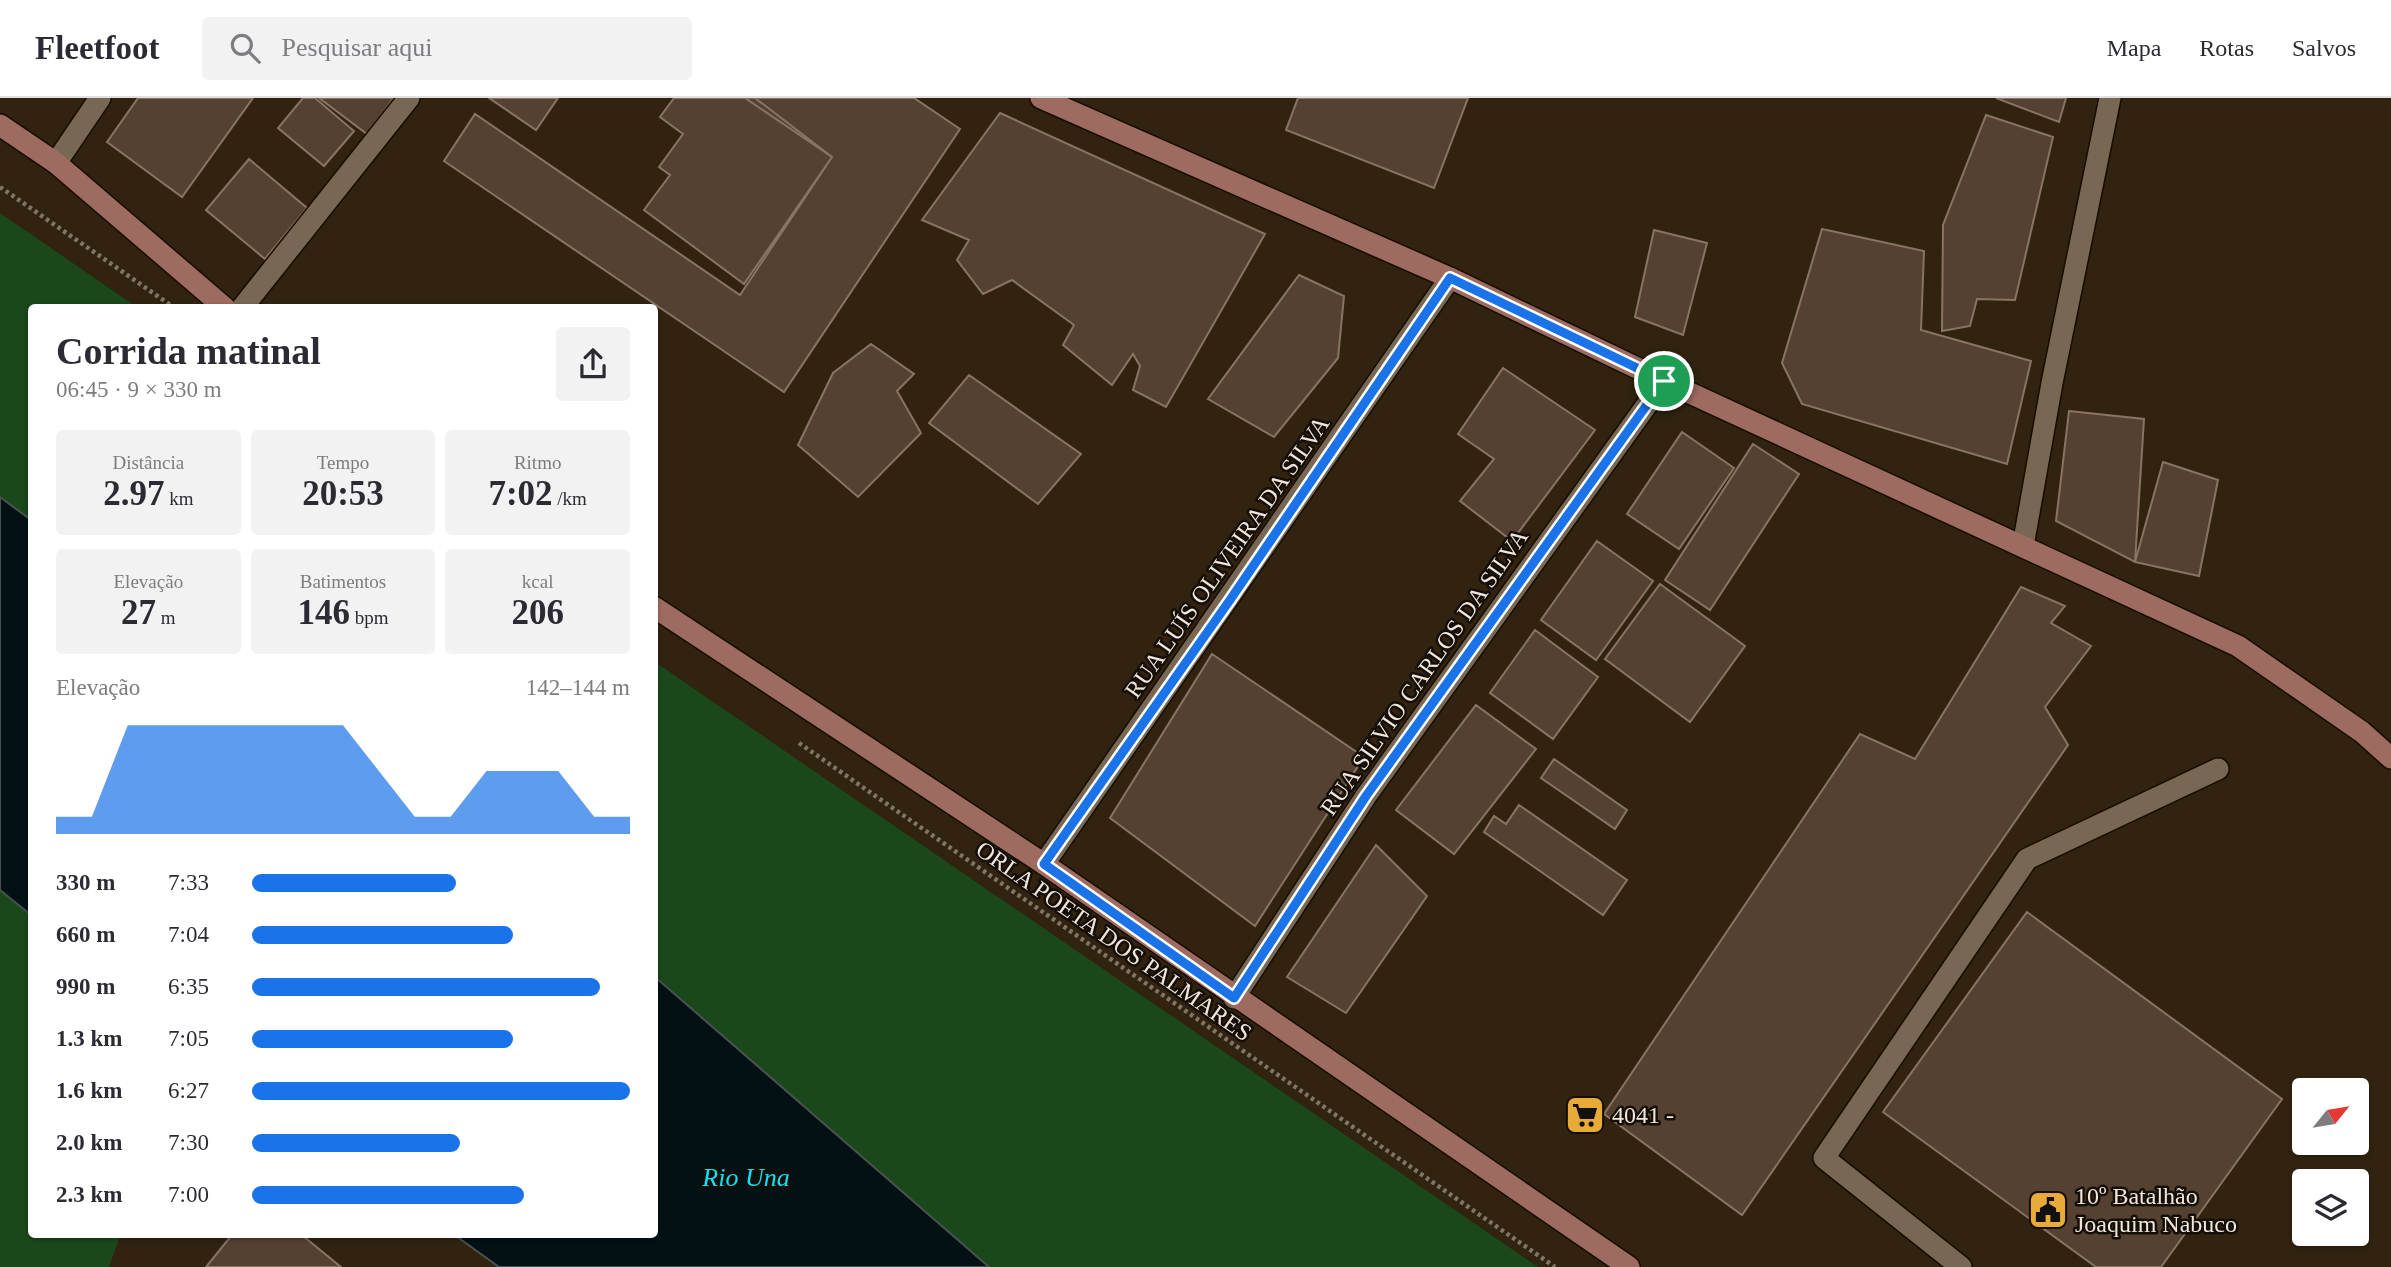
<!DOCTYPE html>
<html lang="pt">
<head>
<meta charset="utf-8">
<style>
	body { margin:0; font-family:Georgia,serif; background:#f2f2f3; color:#2b2b33; height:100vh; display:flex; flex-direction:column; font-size:26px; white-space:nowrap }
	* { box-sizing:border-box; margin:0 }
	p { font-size:23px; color:#7c7c81 }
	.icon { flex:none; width:38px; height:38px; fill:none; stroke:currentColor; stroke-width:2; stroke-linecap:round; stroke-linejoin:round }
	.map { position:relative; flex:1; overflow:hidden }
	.side { position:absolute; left:28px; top:206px; width:630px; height:934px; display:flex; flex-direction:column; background:#fff; border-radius:7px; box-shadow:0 2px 5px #0004 }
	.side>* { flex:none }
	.needle { width:46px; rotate:60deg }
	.buttons { position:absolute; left:2292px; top:980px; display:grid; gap:14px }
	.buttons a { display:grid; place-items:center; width:77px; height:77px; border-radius:7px; background:#fff; box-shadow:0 2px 5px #0004; font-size:35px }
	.pin { position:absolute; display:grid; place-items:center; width:60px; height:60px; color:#fff; margin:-30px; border:4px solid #fff; border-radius:50%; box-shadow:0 2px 7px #0007 }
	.round { display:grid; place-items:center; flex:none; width:74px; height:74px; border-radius:7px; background:#f2f2f3 }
	.head { display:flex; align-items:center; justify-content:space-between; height:119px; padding:0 28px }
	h1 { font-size:38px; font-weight:700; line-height:52px }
	.metrics { display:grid; grid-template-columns:repeat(3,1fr); gap:10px; height:119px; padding:7px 28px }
	.metrics div { display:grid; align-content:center; border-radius:7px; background:#f2f2f3; text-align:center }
	.metrics b { font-size:35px; font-weight:700 }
	.metrics small { font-size:19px; font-weight:400 }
	.metrics p { font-size:19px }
	.chart { height:196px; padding:14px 28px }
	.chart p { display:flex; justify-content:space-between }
	.chart svg { width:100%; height:126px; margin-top:7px; fill:#1a73e8; opacity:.7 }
	ul { padding:0 28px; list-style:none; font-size:23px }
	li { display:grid; grid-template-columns:112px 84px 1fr; align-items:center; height:52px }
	li i { height:18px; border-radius:9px; background:#1a73e8 }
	header { display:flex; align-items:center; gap:42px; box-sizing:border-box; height:98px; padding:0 35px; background:#fff; border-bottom:2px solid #e1e1e2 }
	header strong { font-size:33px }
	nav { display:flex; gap:38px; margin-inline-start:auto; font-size:24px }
	.search { width:490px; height:63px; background:#f2f2f3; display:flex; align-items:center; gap:18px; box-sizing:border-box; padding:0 24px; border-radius:7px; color:#7c7c81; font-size:26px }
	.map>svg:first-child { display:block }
	.green { fill:#1a481b }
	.water { fill:#031114; stroke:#4a5150; stroke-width:2 }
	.building { fill:#554131; stroke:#897463; stroke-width:2 }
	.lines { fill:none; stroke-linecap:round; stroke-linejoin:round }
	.service-casing { stroke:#180c00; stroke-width:24 }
	.minor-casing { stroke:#180c00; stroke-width:24 }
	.secondary-casing { stroke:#180c00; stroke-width:24 }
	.path { stroke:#817565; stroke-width:4.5; stroke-dasharray:3.5 3.5; stroke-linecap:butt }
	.service { stroke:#786853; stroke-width:21 }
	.minor { stroke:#786853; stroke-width:21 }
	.secondary { stroke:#9e6b60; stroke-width:21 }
	.route-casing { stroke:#fff; stroke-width:14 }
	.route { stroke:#1a73e8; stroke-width:9 }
	.labels { text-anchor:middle; stroke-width:5; stroke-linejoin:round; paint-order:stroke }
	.street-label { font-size:24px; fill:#f0e6db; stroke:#140e06 }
	.poi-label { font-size:24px; fill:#f0e6db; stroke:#140e06; text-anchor:start }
	.water-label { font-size:26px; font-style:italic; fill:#0de1fb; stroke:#140e06 }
</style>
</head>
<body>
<header>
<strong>Fleetfoot</strong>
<div class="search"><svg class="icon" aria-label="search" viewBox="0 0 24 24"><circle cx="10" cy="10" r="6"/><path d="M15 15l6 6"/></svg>Pesquisar aqui</div>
<nav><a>Mapa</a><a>Rotas</a><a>Salvos</a></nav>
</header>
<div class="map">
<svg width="2391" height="1169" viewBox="0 0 2391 1169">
	<rect width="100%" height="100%" fill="#312310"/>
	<!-- green -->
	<path class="green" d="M 0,115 L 138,210 L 32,210 L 31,422 L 0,399 Z
		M 655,564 L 1538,1169 L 989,1169 L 655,879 Z
		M 0,792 L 31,817 L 32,1138 L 120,1138 L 109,1169 L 0,1169 Z"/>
	<!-- water -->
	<path class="water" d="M 0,399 L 31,422 L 31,817 L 0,792 Z
		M 655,879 L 989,1169 L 499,1169 L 456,1138 L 654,1138 Z"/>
	<!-- building -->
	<path class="building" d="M 138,0 L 253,0 L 182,99 L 107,44 Z
		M 303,0 L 315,0 L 354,33 L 324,68 L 278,30 Z
		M 319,0 L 394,0 L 367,36 Z
		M 489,0 L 558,0 L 536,32 Z
		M 674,0 L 755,0 L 832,59 L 744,186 L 644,112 L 670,77 L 659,69 L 683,36 L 660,19 Z
		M 745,0 L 914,0 L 960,31 L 784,294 L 444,63 L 475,16 L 740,197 L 832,59 Z
		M 1298,0 L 1468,0 L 1434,90 L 1286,32 Z
		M 1996,0 L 2066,0 L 2059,24 Z
		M 1000,15 L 1265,136 L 1166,309 L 1133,292 L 1140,268 L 1133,256 L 1112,287 L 1063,247 L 1074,227 L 1012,182 L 983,196 L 957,162 L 969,142 L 922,122 Z
		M 1986,17 L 2053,39 L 2015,202 L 1977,201 L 1970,228 L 1942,233 L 1943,127 Z
		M 249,61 L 307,110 L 265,161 L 206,112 Z
		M 1822,131 L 1924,153 L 1921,232 L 2031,263 L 2007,366 L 1802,306 L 1782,265 Z
		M 1654,132 L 1707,145 L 1683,237 L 1635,219 Z
		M 1299,177 L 1344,198 L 1338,260 L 1274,339 L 1208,301 Z
		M 871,246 L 914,276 L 897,293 L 921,335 L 858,399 L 798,347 L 833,275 Z
		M 1503,270 L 1595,332 L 1512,443 L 1460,403 L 1494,361 L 1458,336 Z
		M 969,277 L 1081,356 L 1038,406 L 929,325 Z
		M 2069,313 L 2144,321 L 2135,464 L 2056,423 Z
		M 1682,334 L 1734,370 L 1679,451 L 1627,416 Z
		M 1753,346 L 1799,376 L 1710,512 L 1665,482 Z
		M 2163,364 L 2218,382 L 2199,478 L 2135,464 Z
		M 1597,443 L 1653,483 L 1596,562 L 1541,522 Z
		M 1660,486 L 1745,548 L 1690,624 L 1605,561 Z
		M 2021,489 L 2065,508 L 2051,525 L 2091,548 L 2045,609 L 2068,647 L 1742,1117 L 1604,1016 L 1860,636 L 1915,661 Z
		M 1535,532 L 1598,579 L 1553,641 L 1490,595 Z
		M 1212,556 L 1364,659 L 1255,828 L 1110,720 Z
		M 1476,607 L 1536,651 L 1454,756 L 1396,712 Z
		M 1554,661 L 1627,712 L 1615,731 L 1541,680 Z
		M 1519,707 L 1627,782 L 1603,817 L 1484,734 L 1494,718 L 1506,726 Z
		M 1376,747 L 1427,798 L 1346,915 L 1287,879 Z
		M 2027,814 L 2282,1001 L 2161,1169 L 2096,1169 L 1883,1014 Z
		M 231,1138 L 303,1138 L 341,1169 L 206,1169 Z"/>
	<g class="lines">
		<!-- service casing -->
		<g class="service-casing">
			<path id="service" d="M 1961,1169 L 1824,1060 L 2027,761 L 2218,671"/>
		</g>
		<!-- minor casing -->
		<g class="minor-casing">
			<path id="minor" d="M 56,65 L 100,0
				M 242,210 L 409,0
				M 2023,448 L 2052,285 L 2110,0
				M 1044,766 L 1450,180
				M 1234,900 L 1366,698 L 1664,283"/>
		</g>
		<!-- secondary casing -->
		<g class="secondary-casing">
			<path id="secondary" d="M 1041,0 L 1450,180 L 1664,283 L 2238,548 L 2362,634 L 2391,660
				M 0,27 L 56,65 L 225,210
				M 654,509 L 1044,766 L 1629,1169"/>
		</g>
		<!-- path -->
		<path class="path" d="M 0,89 L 172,208
			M 799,645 L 1555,1169"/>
		<!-- service -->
		<use href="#service" class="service"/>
		<!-- minor -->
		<use href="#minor" class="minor"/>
		<!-- secondary -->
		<use href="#secondary" class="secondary"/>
	</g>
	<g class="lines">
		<!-- route casing -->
		<g class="route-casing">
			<path id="route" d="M 1450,180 L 1664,283 L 1366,698 L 1234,900 L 1044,766 L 1230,502 Z"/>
		</g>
		<!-- route -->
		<use href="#route" class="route"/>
	</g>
	<!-- icons -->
	<defs>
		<g id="supermarket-square" transform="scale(2.0125)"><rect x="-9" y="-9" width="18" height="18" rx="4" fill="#e8ab37" stroke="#140e06"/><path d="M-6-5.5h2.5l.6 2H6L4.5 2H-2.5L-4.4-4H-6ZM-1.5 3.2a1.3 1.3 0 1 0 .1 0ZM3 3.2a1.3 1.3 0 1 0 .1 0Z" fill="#111"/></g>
		<g id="civic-square" transform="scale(2.0125)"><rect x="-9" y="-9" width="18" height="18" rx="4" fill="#e8ab37" stroke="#140e06"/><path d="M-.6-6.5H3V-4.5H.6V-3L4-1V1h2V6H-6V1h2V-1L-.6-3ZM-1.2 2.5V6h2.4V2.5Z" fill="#111"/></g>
	</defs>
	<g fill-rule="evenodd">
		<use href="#supermarket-square" x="1585" y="1017"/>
		<use href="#civic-square" x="2048" y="1112"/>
	</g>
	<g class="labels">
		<!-- street labels -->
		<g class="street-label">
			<text transform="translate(1227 459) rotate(-55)" y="8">RUA LUÍS OLIVEIRA DA SILVA</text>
			<text transform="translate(1424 574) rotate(-55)" y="8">RUA SILVIO CARLOS DA SILVA</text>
			<text transform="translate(1114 843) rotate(35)" y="8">ORLA POETA DOS PALMARES</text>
		</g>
		<!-- poi labels -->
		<g class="poi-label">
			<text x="1612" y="1025">4041 -</text>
			<text x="2075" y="1106">10º Batalhão<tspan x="2075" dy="28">Joaquim Nabuco</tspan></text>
		</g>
		<!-- water labels -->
		<g class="water-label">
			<text x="746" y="1088">Rio Una</text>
		</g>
	</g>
</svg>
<div class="buttons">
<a><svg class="needle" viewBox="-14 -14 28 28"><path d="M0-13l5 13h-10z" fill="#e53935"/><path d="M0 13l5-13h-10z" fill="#7c7c81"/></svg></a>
<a><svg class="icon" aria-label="layers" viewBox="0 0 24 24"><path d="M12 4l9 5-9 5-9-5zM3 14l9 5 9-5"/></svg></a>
</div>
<div class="pin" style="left:1664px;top:283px;background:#1e9e55"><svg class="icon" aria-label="arrive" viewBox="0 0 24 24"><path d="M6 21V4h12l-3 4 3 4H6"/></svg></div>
<section class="side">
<div class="head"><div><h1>Corrida matinal</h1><p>06:45 · 9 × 330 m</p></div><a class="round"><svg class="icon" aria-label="share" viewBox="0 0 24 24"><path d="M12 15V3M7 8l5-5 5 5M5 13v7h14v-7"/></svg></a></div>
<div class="metrics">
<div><p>Distância</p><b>2.97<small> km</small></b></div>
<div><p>Tempo</p><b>20:53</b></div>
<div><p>Ritmo</p><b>7:02<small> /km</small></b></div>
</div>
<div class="metrics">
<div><p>Elevação</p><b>27<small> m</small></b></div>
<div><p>Batimentos</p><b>146<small> bpm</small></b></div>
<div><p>kcal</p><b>206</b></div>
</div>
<div class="chart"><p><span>Elevação</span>142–144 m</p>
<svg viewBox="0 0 160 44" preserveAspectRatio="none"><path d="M0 44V38L10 38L20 6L30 6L40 6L50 6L60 6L70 6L80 6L90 22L100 38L110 38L120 22L130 22L140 22L150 38L160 38V44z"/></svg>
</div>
<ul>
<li><b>330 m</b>7:33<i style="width:54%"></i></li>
<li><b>660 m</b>7:04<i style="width:69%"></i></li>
<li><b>990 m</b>6:35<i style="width:92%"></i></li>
<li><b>1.3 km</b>7:05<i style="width:69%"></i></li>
<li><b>1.6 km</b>6:27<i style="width:100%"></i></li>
<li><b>2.0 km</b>7:30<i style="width:55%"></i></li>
<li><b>2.3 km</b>7:00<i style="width:72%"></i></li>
</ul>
</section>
</div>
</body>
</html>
